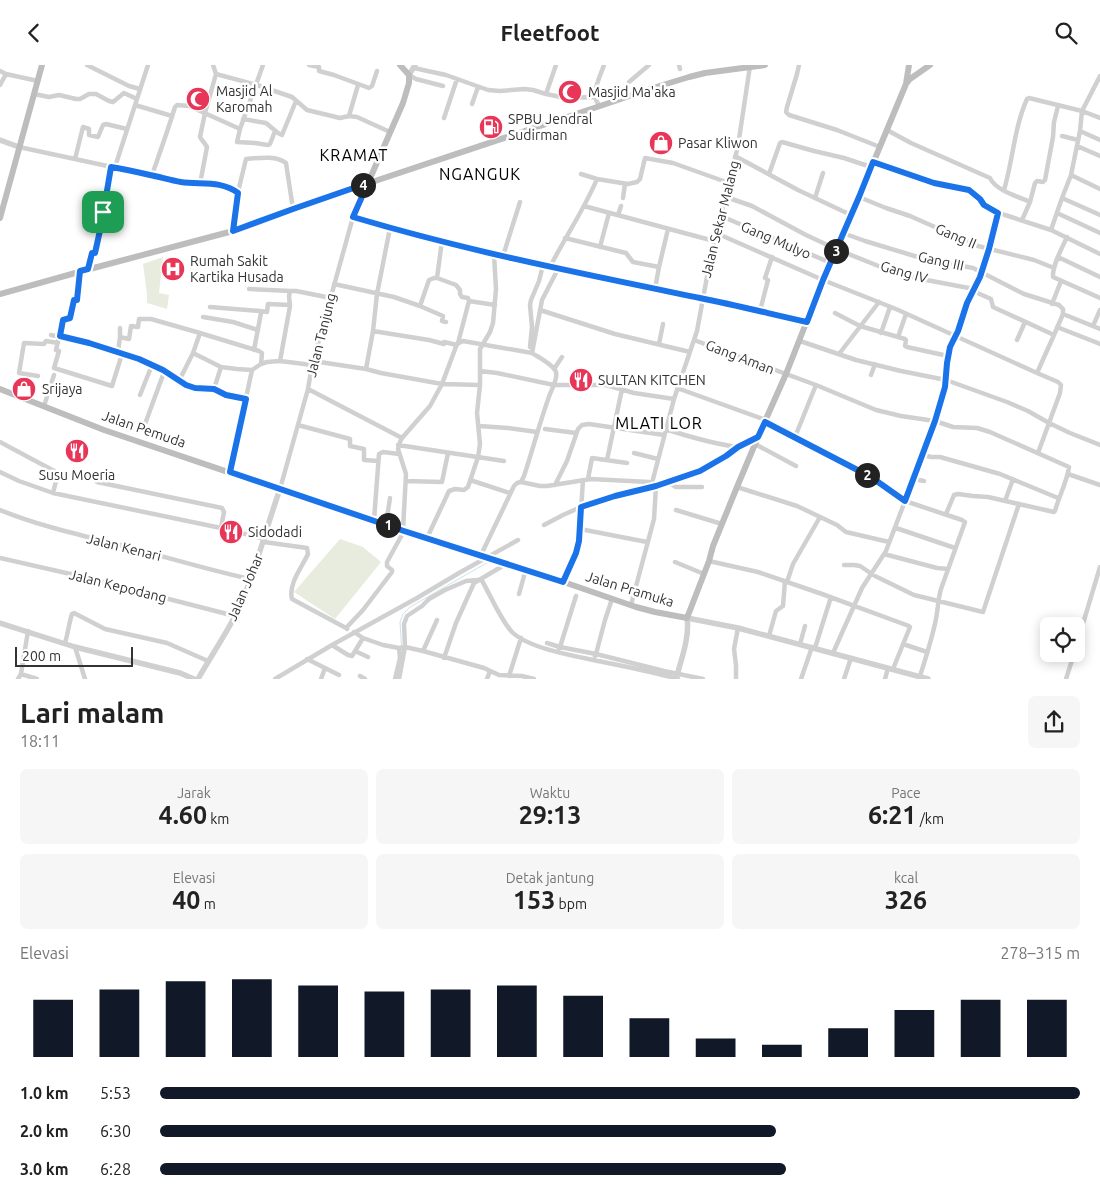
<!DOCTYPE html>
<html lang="id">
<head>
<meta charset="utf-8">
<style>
	body { margin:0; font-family:Ubuntu,sans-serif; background:#f6f6f6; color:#222; height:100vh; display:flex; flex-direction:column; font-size:19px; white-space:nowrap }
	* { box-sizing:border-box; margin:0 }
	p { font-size:16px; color:#767676 }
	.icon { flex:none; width:28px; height:28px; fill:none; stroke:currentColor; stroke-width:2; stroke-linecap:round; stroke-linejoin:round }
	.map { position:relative; height:614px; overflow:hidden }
	.sheet { display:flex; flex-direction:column; background:#fff; flex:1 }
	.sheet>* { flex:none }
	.controls { position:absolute; left:1040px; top:552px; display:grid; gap:10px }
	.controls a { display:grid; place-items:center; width:45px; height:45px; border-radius:8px; background:#fff; box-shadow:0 2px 12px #0003; font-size:25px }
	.scale { position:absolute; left:15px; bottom:12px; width:118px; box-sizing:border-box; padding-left:5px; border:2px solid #333; border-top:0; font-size:14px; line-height:18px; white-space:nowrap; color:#333; -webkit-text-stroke:4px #fff; paint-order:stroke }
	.pin { position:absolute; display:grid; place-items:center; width:42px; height:42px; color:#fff; margin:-21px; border-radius:10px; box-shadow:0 2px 8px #0006 }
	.km { position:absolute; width:25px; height:25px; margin:-12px; border-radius:50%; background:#222; color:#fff; font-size:14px; line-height:25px; text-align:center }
	.round { display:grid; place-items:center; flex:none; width:52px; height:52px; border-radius:8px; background:#f6f6f6 }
	.headline { display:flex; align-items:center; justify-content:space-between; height:85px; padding:0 20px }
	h1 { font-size:28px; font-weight:700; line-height:38px }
	.figures { display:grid; grid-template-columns:repeat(3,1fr); gap:8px; height:85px; padding:5px 20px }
	.figures div { display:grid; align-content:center; border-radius:8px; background:#f6f6f6; text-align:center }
	.figures b { font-size:25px; font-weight:700 }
	.figures small { font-size:14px; font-weight:400 }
	.figures p { font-size:14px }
	.chart { height:140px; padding:10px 20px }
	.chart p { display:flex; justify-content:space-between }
	.chart svg { width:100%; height:90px; margin-top:5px; stroke:#111827; stroke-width:6 }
	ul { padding:0 20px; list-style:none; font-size:16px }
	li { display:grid; grid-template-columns:80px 60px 1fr; align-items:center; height:38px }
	li i { height:12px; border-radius:6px; background:#111827 }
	header { display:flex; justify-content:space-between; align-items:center; height:65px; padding:0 20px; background:#fff; font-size:22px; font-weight:700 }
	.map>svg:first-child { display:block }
	.green { fill:#e7ecde }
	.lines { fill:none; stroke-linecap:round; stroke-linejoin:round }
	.stream { stroke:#cbe3ec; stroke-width:1 }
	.minor { stroke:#d0d0d0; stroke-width:4.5 }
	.tertiary { stroke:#d0d0d0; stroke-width:5.5 }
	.secondary { stroke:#bdbdbd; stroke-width:6 }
	.route-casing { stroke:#fff; stroke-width:10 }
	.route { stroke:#1a73e8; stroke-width:6 }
	.labels { text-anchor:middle; stroke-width:5; stroke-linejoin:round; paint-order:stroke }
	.poi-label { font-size:14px; fill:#333; stroke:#fff; text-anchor:start }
	.street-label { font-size:14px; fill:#333; stroke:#fff }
	.quarter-label { font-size:16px; letter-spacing:1px; fill:#000; stroke:#fff }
</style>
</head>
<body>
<header><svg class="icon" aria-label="back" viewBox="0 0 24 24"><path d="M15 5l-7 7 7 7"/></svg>Fleetfoot<svg class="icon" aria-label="search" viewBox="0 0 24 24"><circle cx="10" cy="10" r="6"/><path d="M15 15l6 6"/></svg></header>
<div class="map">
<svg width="1100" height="614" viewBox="0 0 1100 614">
	<rect width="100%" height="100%" fill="#fff"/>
	<!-- green -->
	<path class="green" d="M 163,192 L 159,228 L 169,230 L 167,244 L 147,238 L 147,229 L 143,199 Z
		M 340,474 L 363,482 L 381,497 L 335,554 L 294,527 Z"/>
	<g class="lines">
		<!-- stream -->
		<path class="stream" d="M 402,589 L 400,557 L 403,549 L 410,542 L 490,496"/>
		<!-- minor -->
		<path class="minor" d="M 87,0 L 129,21 L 140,24
			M 309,0 L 319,2 L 319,6 L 334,10 L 369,23 L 372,21 L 377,6
			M 679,0 L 680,4
			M 799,0 L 797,9 L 787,42 L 786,47 L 789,50 L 837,65 L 880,82
			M 414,3 L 446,10 L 488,25 L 500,26 L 524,24 L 533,25 L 546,29 L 566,33 L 594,32
			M 0,6 L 6,9 L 38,16
			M 216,9 L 257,20 L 292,32 L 307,45 L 340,53 L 349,51 L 357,52 L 390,67
			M 409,10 L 416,14 L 443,21
			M 629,17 L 649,0
			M 0,20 L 6,9
			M 34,29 L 49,32 L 59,30 L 76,34 L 80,34 L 89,29 L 96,29 L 109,36 L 113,37 L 124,28 L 137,34
			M 546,29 L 556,0
			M 472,39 L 478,22
			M 135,40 L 172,51
			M 600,41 C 589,31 600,12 604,0
			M 349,51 L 358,20
			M 444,53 L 457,14
			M 243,54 L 266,58 L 278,68 L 282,70 L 296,36
			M 240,64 L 237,77 L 255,78 L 268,80 L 270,79 L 275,66
			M 887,65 L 911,78 L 990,113 C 995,125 1019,132 1030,137
			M 1080,66 L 1100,75
			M 1062,71 L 1078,75
			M 1077,81 L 1100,91
			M 19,82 L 182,117 C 201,119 222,115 238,127 L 233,166
			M 735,91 L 798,125 L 851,150
			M 75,94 L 83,62 L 89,64 L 89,70 L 98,72 L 103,60 L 106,59 L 127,64
			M 873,97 L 934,118 L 969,125 L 980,134 L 984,140 L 990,144 L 1005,150 L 1051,165 L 1100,189
			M 115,102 L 148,0
			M 769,109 L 780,78 L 782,77 L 814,86 L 844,93 L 871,102
			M 152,110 C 160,87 168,65 175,42 L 177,40 L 189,41 L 240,64 L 263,0
			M 1071,110 L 1100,124
			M 597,114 L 628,119 L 637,117 L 640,114 L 645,93 L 673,98 L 729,118
			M 200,119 L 207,82 C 205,78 202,76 200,72 L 205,48 L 216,9 L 213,0
			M 1004,125 C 1013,95 1014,63 1027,34 L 1029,33 L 1082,46 L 1100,53
			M 238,127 L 246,94 C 258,93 276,90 286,98 L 293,144
			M 726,132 L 752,141 L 806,170 L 836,184 L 891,206 L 916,213 L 974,224
			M 859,132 L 886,143 L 910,151 L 978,181 L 1034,195 L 1054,203
			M 623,133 L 625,119
			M 815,133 L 823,108
			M 1062,133 L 1100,150
			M 584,141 L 714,176
			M 103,147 L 122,153
			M 1057,148 L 1100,168
			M 618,150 L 621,141
			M 721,151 L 831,198
			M 353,152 C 502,197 655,223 807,257
			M 1022,155 L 1030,137 L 1035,118 L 1037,116 L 1043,117 L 1045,115 L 1053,72 L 1054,57 L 1058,41
			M 1051,165 L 1062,133 L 1071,110 L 1080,66 L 1082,46 L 1100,11
			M 716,168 L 823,215 L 896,244 L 1037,308 L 1058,317 L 1061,320 L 1060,328 L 1049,358 L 1070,368 L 1100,380
			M 843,168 L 865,176 L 921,193 L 973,203 L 1024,229 L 1059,240 L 1063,244 L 1063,249 L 1054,270
			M 1067,172 C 1062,183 1052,201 1053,212 L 1100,233
			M 565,173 L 626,188 L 633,197 L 659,202
			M 442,176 L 437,213 L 456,220 L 460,225 L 460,229 L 462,232 L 468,233 L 469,236 L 495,240
			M 600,182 L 609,148
			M 503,191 L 520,137
			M 1058,192 L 1100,212
			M 550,202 C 565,172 584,145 597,114 L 581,109
			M 89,204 L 92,188 L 95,188 L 101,161 L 111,102
			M 80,206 L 77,235 L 74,235 L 70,253 L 63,255 L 56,285 L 59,286 L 54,303 L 112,321 L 122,289
			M 334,219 L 394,232 L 420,241 L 429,215 L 434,213 L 437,213
			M 249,224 L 290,226
			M 655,224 L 659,202 L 668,164
			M 973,226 L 991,234 L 993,242 L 1054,270 L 1037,308
			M 1052,239 L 1061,216
			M 420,241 L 443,251 L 442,256 L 446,257
			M 210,242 L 260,246 L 261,248 L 254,285
			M 540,245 L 615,269 L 690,287
			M 260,246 L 267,247 L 268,239 L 290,240
			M 760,246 L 768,215 L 765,213 L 772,192
			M 835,248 L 860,261 L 905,274 L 906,275 L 905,281 L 907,282 L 948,291
			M 1063,249 L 1100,264
			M 203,252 L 233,257 L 258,265
			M 1093,261 L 1100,245
			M 1057,262 L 1100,279
			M 373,266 L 429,275 L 444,279 L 444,277 L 457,280
			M 200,268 L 259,286 L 262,288 L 261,299
			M 881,268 L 890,242
			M 51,270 L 89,278 L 139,294 L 163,305 L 186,320 L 195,323 L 214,324 L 221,302
			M 120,272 L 120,263
			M 898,272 L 906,249
			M 694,275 L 816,320 L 876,345 L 901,351 L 935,356 L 953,362 L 977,363 L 990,367 L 1069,402 C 1067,417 1059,431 1055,446 L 1054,447 L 988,432 L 973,431 L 958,429 L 954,430 L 946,449
			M 1017,275 L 1025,257
			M 800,276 L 856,295 L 901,306 L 946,315 L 1007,337 L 1028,346 L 1049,358 L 1038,388
			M 458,278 L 469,236
			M 659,279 L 663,259
			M 530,282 L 532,262 L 530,240 L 531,235 L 539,216 L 543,200
			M 118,287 L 120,272 L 129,274 L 131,261 L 138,262 L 139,254 L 151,254 L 200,268 L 193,288 L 179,316
			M 193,288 L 221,302 L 237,304 L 252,305 L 261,299 L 267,297 L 280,296 L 312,300
			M 839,289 L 879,237
			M 280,296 L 290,241 L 289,231 L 290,226 L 296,226 L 331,233
			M 313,296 L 366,304 L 381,308 L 442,319 L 480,320
			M 366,304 L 373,266 L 377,229 L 390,163
			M 554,304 L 562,292
			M 480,306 L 497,308 L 554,320 L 606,320 L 634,328 L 674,334
			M 871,310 L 875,299
			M 38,311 L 19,308 L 24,278 L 44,279 L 46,276 L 58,278
			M 677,323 L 766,355
			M 214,324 L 226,330 L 246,334
			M 308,324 L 402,373
			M 140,330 L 152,300
			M 44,341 L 54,310
			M 765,357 L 871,412 L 905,436 L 935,356 L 945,322 L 947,298 L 950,282 L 958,266 L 967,238 L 980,212 L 989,184 L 998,148
			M 145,359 L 163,310 L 163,305
			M 298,360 L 350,374 L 350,381 L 364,384 L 364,395 L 378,396
			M 479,361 L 508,363 L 537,367
			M 545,364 L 576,368
			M 665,364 C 690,372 713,379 738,382
			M 795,372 L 816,320
			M 0,377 L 58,408 L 53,428
			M 755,379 L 796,401
			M 398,380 L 504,396
			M 634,388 L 658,394
			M 923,390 L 931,392 L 940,392 L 1000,409 L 1058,433
			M 607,395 L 622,324
			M 0,407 L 19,416 L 53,428 L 221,463 L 265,474
			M 230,407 L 252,305
			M 1068,409 L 1100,420
			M 588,414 L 592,393 L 627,398
			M 914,414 L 924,416
			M 470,415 L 510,428
			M 406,416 L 442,417 L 448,388
			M 97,417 L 222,443 L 224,447 L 221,463
			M 521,417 L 540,421 L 547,421 L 591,414 L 649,417 L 656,421 L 654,454 L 631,540
			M 668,417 L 676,422 L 702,422
			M 652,418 L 674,334 L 697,266 L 711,190 L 738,81 L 750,1
			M 555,420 L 567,396 L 578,364 L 582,360 L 589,359 L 664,370
			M 737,422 L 797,441 L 837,460 L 846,467 L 889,477
			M 280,424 L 308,324 L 312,300 L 353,152 L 368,118
			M 1005,436 L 1013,414
			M 0,445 C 42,462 85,471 128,482 C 169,493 209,505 250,514
			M 676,445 L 722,459
			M 374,455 L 379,389 L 383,387 L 399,389
			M 386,459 L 390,433
			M 544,460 L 563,450 L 581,442 L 615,431 L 668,417 L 700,406 L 738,382 L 758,372
			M 896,463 L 955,483
			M 580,464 L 647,477
			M 403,465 L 406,409 L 398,384 L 400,377 L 402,373 L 430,341 L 442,319 L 457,279 L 463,276 L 532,288
			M 427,473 L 449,426 L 455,424 L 464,425 L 468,422 L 478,392 L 480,379 L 477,348 L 480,320 L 480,284 L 490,267 L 493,258 L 496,224 L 494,189
			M 264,477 L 307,483 L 308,489 C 302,502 288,519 292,534 L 346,563
			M 884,489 L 937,503 L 948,504
			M 481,490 L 514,421 L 517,418 L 521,417 L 524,411 C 533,384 540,356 550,329 C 552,324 558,313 556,307 C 554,300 538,292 532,288 L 542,235 L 558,204
			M 0,493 L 75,510 L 235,551
			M 709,496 L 758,507 L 822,529 L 909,561 L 910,562 L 893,604
			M 675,497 L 704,509
			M 844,500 L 854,500 L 860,501 L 875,511 L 914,530 L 983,547 L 1019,439
			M 481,514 C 490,529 500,554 512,567 C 529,584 579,592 603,597 C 628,602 653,607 678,614
			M 563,517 L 576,488 L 579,476 L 583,415
			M 787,517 L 793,499 L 820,452
			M 519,529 L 526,504
			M 612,534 L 605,555 L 596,589 L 664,606 L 703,614
			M 347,564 L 346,563 L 363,545 L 392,507 L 392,505 L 387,501 L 387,497 L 404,466
			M 354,567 L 363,573 L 383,580 L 399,583 L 405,582 L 423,586 L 484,603 L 499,610 L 522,611 L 534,614
			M 769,571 L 776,546 L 783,541 L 785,516
			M 65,578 C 68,568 69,558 72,549 L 74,548 L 105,564 L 167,578 L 208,596
			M 547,578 L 560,582 L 576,531
			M 800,579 L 805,561
			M 903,579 L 927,587
			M 332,580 L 348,590 L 352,591 L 363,573
			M 75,582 L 85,614
			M 1076,582 L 1100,502
			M 815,583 L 831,532
			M 559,584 L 560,582 L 596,589 L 595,591
			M 355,586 L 368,592
			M 423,586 L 437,555
			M 833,588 L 862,523 L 886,486 L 905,436 L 962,455 L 965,457 L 941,524 C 938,534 938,544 936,554 C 932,574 926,592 920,611
			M 444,593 L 456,558 L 474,518 L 501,502 L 505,497
			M 307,594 L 339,610
			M 21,609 L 37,614
			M 360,611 L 365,614
			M 509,611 L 521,573
			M 18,614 L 21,609 L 28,566
			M 275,614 L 332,580 L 417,533 L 459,508 L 518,475
			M 321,614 L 325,603
			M 395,614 L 400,593 L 399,583
			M 399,614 L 405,582 L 404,559 L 407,551 L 422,541 L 429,534 L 445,525 L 466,516 L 478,515
			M 487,614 L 490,606
			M 736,614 L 736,600 L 734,584 L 738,563
			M 801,614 L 812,582
			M 844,614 L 851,593
			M 885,614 L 888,603
			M 1066,614 L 1074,589"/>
		<!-- tertiary -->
		<path class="tertiary" d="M 409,10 L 415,0
			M 0,75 L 19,82
			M 0,558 L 75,582 L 180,608 L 194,614
			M 198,614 C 210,593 224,572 235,551 C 255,510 265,466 280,424
			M 676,614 C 681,595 690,572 687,553 L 738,563 L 928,614"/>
		<!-- secondary -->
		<path class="secondary" d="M 906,19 L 910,14 L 930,0
			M 368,118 L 403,38 L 409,18 L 409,10 L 400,0
			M 0,153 L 42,0
			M 0,229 L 86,205 L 233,166 L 293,144 L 348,125 L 600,41 L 653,23 L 689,12 L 705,8 L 765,0
			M 0,324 L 104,365 L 290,428 L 526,504 L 636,542 L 655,547 L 687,553
			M 687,553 L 709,496 L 713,481 L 737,422 L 758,372 L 786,309 L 823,215 L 859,132 L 906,19 L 909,0"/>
	</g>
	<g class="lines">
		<!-- route casing -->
		<g class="route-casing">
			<path id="route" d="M 873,97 L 934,118 L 969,125 L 980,134 L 984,140 L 998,148 L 989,184 L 980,212 L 967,238 L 958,266 L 950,282 L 947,298 L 945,322 L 935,356 L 905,436 L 871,412 L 765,357 L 758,372 L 738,382 L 726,391 L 700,406 L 656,421 L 615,431 L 581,442 L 579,476 L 576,488 L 563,517 L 404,466 L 230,407 L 246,334 L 226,330 L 214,324 L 195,323 L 186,320 L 163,305 L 139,294 L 89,278 L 60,271 L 63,255 L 70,253 L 74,235 L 77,235 L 80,206 L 88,204 L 92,188 L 95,188 L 101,161 L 111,102 C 124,104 137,107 150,110 C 160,112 170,115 181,117 C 200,120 221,115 238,128 L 233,166 L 293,144 L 368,118 L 353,152 C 467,186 583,209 700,233 C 735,240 771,249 807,257 L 823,215 L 859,132 Z"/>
		</g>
		<!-- route -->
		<use href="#route" class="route"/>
	</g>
	<!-- icons -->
	<defs>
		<g id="mosque-disc" transform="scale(1.25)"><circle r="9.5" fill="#e83658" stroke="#fff"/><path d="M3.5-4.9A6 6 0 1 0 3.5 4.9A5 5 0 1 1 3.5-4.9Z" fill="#fff"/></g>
		<g id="fuel-disc" transform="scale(1.25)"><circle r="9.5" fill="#e83658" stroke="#fff"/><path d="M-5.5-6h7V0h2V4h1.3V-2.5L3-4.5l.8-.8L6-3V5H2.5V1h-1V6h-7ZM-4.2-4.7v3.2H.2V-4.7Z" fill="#fff"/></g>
		<g id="shop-disc" transform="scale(1.25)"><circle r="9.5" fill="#e83658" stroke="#fff"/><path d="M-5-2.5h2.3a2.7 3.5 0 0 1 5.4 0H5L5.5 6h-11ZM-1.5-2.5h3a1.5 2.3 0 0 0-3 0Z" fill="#fff"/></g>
		<g id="hospital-disc" transform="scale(1.25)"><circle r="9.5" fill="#e83658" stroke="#fff"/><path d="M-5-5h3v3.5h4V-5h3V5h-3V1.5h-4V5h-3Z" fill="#fff"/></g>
		<g id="restaurant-disc" transform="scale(1.25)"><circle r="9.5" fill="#e83658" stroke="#fff"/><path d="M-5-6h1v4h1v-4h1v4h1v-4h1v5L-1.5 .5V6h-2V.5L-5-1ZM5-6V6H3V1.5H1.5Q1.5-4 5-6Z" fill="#fff"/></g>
	</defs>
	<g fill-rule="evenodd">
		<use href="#mosque-disc" x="570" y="27"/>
		<use href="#mosque-disc" x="198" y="34"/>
		<use href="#fuel-disc" x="491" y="62"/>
		<use href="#shop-disc" x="661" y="78"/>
		<use href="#hospital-disc" x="173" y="204"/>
		<use href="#restaurant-disc" x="581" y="315"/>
		<use href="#shop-disc" x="24" y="324"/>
		<use href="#restaurant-disc" x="77" y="386"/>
		<use href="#restaurant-disc" x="231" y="467"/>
	</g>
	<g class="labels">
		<!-- poi labels -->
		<g class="poi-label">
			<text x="216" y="31">Masjid Al<tspan x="216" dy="16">Karomah</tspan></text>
			<text x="588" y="32">Masjid Ma'aka</text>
			<text x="508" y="59">SPBU Jendral<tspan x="508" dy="16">Sudirman</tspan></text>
			<text x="678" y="83">Pasar Kliwon</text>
			<text x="190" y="201">Rumah Sakit<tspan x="190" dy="16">Kartika Husada</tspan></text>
			<text x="598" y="320">SULTAN KITCHEN</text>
			<text x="42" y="329">Srijaya</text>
			<text x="77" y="415" text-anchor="middle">Susu Moeria</text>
			<text x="248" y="472">Sidodadi</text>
		</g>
		<!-- street labels -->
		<g class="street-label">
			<text transform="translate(720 154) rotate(-76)" y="5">Jalan Sekar Malang</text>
			<text transform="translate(956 171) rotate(23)" y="5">Gang II</text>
			<text transform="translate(776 175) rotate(23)" y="5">Gang Mulyo</text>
			<text transform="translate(941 196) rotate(12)" y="5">Gang III</text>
			<text transform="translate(904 207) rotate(16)" y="5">Gang IV</text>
			<text transform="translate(321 270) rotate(-76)" y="5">Jalan Tanjung</text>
			<text transform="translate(740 292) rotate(21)" y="5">Gang Aman</text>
			<text transform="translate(144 364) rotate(19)" y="5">Jalan Pemuda</text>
			<text transform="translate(124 482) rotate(14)" y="5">Jalan Kenari</text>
			<text transform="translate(118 521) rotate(14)" y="5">Jalan Kepodang</text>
			<text transform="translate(245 522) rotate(-67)" y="5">Jalan Johar</text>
			<text transform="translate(630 524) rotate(17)" y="5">Jalan Pramuka</text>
		</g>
		<!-- quarter labels -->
		<g class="quarter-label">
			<text x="354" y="96">KRAMAT</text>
			<text x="480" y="115">NGANGUK</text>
			<text x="659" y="364">MLATI LOR</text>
		</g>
	</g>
</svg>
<div class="controls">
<a><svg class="icon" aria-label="locate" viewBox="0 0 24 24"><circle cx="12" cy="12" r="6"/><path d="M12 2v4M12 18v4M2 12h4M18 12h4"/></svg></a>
</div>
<div class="scale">200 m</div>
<div class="pin" style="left:103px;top:147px;background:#1e9e55"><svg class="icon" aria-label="arrive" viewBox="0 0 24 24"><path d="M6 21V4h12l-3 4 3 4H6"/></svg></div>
<b class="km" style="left:388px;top:460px">1</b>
<b class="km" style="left:867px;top:410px">2</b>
<b class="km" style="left:836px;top:186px">3</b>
<b class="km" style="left:363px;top:120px">4</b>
</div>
<section class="sheet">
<div class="headline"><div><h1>Lari malam</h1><p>18:11</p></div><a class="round"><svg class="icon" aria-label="share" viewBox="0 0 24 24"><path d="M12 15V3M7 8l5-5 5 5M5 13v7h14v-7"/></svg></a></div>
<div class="figures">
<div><p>Jarak</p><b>4.60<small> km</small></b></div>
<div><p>Waktu</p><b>29:13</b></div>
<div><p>Pace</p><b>6:21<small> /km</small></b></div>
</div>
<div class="figures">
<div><p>Elevasi</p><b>40<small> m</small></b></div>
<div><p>Detak jantung</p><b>153<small> bpm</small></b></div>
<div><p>kcal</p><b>326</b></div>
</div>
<div class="chart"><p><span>Elevasi</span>278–315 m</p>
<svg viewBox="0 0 160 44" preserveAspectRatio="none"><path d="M5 44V16M15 44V11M25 44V7M35 44V6M45 44V9M55 44V12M65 44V11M75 44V9M85 44V14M95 44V25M105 44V35M115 44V38M125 44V30M135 44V21M145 44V16M155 44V16"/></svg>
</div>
<ul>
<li><b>1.0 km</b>5:53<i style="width:100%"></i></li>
<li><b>2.0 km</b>6:30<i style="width:67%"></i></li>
<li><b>3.0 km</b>6:28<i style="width:68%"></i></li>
</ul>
</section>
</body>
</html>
